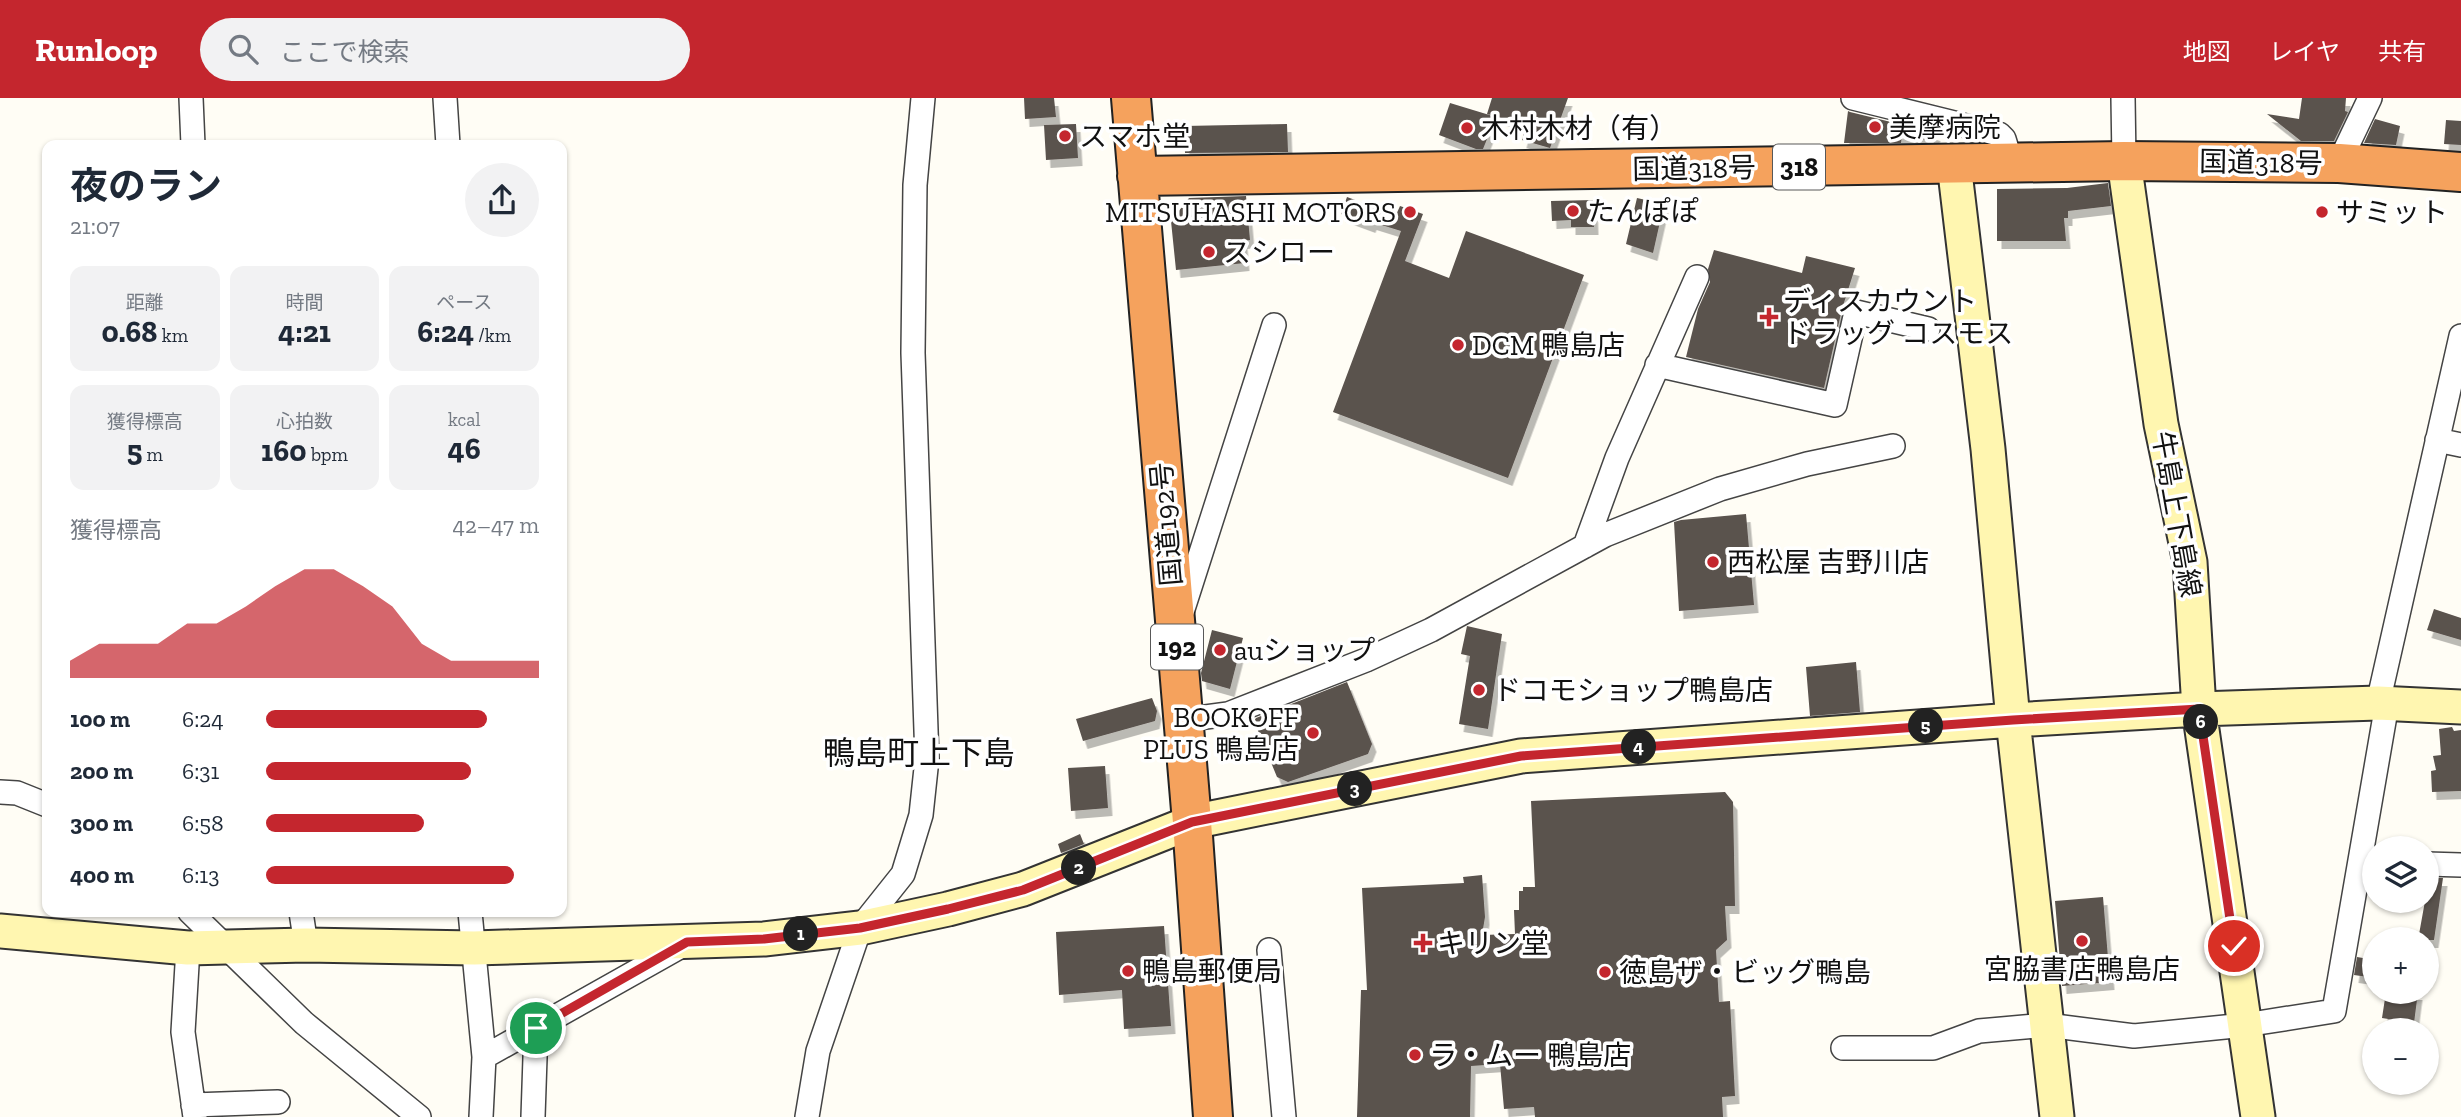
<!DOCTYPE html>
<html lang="ja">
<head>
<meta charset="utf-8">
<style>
	body { margin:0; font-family:"Zilla Slab","Noto Sans JP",serif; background:#f2f2f3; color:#1f2937; height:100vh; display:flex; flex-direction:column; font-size:26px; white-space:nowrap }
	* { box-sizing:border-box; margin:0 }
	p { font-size:23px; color:#747a83 }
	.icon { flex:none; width:38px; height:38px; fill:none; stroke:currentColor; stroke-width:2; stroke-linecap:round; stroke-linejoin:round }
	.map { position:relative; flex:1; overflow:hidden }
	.drawer { position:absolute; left:42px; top:42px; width:525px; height:777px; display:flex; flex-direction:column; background:#fff; border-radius:14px; box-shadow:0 2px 5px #0004 }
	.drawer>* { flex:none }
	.tools { position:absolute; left:2362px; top:738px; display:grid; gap:14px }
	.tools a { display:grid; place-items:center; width:77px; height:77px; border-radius:50%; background:#fff; box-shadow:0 2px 5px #0004; font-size:35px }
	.pin { position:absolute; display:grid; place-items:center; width:60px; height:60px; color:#fff; margin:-30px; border:4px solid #fff; border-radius:50%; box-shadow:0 2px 7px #0007 }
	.km { position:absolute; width:35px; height:35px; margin:-18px; border-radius:50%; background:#222; color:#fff; font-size:19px; line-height:35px; text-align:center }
	.round { display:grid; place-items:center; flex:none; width:74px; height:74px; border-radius:37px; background:#f2f2f3 }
	.headline { display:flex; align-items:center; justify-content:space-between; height:119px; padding:0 28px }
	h1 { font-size:38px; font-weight:700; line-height:52px }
	.metrics { display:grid; grid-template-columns:repeat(3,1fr); gap:10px; height:119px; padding:7px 28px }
	.metrics div { display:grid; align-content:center; border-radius:14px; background:#f2f2f3; text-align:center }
	.metrics b { font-size:30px; font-weight:700 }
	.metrics small { font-size:19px; font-weight:400 }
	.metrics p { font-size:19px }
	.chart { height:196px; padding:14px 28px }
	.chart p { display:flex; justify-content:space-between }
	.chart svg { width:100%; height:126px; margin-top:7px; fill:#c4262e; opacity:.7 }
	ul { padding:0 28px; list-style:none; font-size:23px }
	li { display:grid; grid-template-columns:112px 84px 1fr; align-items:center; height:52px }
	li i { height:18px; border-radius:9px; background:#c4262e }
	header { display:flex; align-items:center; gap:42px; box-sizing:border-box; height:98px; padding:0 35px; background:#c4262e; color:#fff }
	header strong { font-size:33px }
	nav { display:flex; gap:38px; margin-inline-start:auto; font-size:24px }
	.search { width:490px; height:63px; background:#f2f2f3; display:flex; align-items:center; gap:18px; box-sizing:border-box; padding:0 24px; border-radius:38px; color:#747a83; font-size:26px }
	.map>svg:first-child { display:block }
	.building { fill:#5a524d; filter:url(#shadow) }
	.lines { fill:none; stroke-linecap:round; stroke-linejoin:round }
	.street-casing { stroke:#444; stroke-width:26 }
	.secondary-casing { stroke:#333; stroke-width:37 }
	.highway-casing { stroke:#222; stroke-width:42 }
	.street { stroke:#fff; stroke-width:23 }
	.secondary { stroke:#fff6b0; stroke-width:33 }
	.highway { stroke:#f5a25d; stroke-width:38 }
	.route-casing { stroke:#fff; stroke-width:14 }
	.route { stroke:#c4262e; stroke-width:9 }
	.poi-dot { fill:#c4262e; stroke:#fff; stroke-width:2.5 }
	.labels { text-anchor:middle; stroke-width:7; stroke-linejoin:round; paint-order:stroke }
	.shield { fill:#fff; stroke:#585858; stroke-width:2 }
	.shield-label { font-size:26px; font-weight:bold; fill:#111 }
	.poi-label { font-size:28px; fill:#111; stroke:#fff; text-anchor:start }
	.street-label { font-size:28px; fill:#111; stroke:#fff }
	.quarter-label { font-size:32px; fill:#111; stroke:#fff }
</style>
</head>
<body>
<header>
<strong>Runloop</strong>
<div class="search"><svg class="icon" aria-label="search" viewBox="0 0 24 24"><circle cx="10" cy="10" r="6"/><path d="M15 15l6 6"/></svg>ここで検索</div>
<nav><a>地図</a><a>レイヤ</a><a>共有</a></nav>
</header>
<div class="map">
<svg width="2461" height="1019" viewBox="0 0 2461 1019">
	<defs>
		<filter id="shadow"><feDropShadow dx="4.5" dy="8" stdDeviation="0" flood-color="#0004"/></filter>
	</defs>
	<rect width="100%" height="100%" fill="#fffdf5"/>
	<!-- building -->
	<path class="building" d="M 1024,0 L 1054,0 L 1056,19 L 1025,21 Z
		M 1492,0 L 1568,0 L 1550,50 L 1522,42 L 1526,27 L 1487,16 Z
		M 2302,0 L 2346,0 L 2345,13 L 2348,14 L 2334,43 L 2301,43 L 2267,16 L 2299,21 Z
		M 1450,5 L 1496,19 L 1483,51 L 1476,51 L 1439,37 Z
		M 1848,13 L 1850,14 L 1936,35 L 1933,43 L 1902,38 L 1901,45 L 1844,45 Z
		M 2375,21 L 2400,28 L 2396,47 L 2364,45 Z
		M 2446,22 L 2461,23 L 2461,47 L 2444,46 Z
		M 1076,26 L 1078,60 L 1046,62 L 1044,27 Z
		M 1287,26 L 1288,54 L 1185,55 L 1184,28 Z
		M 2108,85 L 2111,108 L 2068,113 L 2068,120 L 2064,120 L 2066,143 L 1997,143 L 1997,91 L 2067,90 Z
		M 1246,98 L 1250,142 L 1243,143 L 1245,165 L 1176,172 L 1171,123 L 1189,100 Z
		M 1347,99 L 1396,117 L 1400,108 L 1423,116 L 1405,163 L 1449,180 L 1466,133 L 1584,177 L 1508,380 L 1333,314 L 1401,133 L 1372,124 L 1371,127 L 1341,116 Z
		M 1637,100 L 1664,106 L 1653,155 L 1626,146 Z
		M 1593,102 L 1594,129 L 1571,129 L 1571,122 L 1552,123 L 1551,103 Z
		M 1714,152 L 1802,175 L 1806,158 L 1855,170 L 1842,211 L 1824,290 L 1686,259 L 1698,211 L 1710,184 L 1708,171 Z
		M 1746,416 L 1754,507 L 1679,513 L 1674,424 L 1681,422 Z
		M 2434,511 L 2461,520 L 2461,542 L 2427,532 Z
		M 1467,528 L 1502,536 L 1488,631 L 1459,626 L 1470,558 L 1461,556 Z
		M 1212,532 L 1243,540 L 1230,591 L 1202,583 L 1201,575 Z
		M 1856,564 L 1860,614 L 1810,618 L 1806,569 Z
		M 1347,584 L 1372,646 L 1368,656 L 1288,684 L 1277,679 L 1254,623 L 1256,620 Z
		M 1152,600 L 1157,613 L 1155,623 L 1083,643 L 1076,621 Z
		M 2452,629 L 2454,633 L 2461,632 L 2461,693 L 2432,694 L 2431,673 L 2436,672 L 2433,658 L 2441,657 L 2439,631 Z
		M 1105,668 L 1108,710 L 1071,713 L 1068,670 Z
		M 1725,694 L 1733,704 L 1735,808 L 1725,808 L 1727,842 L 1716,852 L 1719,904 L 1730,903 L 1735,998 L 1722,999 L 1723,1019 L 1535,1019 L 1534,1009 L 1504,1011 L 1500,966 L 1471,968 L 1470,1019 L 1357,1019 L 1361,892 L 1367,892 L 1362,790 L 1464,785 L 1463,779 L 1482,777 L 1485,819 L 1482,837 L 1515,836 L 1514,812 L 1519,812 L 1519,793 L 1523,793 L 1523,789 L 1535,789 L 1531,703 Z
		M 1080,736 L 1084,746 L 1061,755 L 1058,746 Z
		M 2430,780 L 2443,780 L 2434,842 L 2418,842 L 2425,803 L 2427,803 Z
		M 2103,799 L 2110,884 L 2062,888 L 2055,803 Z
		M 1164,828 L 1171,928 L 1124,931 L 1122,892 L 1059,897 L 1056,834 Z
		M 2357,859 L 2375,862 L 2375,880 L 2354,877 Z
		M 2386,894 L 2418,894 L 2414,925 L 2382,920 Z"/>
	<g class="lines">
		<!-- street casing -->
		<g class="street-casing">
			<path id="street" d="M 191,0 L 193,47
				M 445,0 L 448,47
				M 1853,0 L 1999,36 L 2004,41 L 2011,64
				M 2123,0 L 2124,63
				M 2339,65 L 2370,0
				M 1657,267 L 1835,307 L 1856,214 L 1928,231
				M 2437,342 L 2461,347
				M 1585,448 L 1617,360 L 1697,179
				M 1182,514 L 1274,227
				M 2378,605 L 2461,238
				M 1183,622 L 1228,616 L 1366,562 L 1431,532 L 1605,437 L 1720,391 L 1807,366 L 1893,348
				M 0,694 L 17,695 L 47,707
				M 2427,766 L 2461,767
				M 190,814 L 304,925 L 419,1019
				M 301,814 L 306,847
				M 470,814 L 484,959 L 481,1019
				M 188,850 L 183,934 L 195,1019
				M 1269,852 L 1284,1019
				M 1843,950 L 1933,950 L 1979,933 L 2047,927 L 2134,938 L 2245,927 L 2334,913 L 2387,606
				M 484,959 L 685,846
				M 193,1007 L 278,1004
				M 533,1019 L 536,930
				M 807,1019 L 818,953 L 860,830 L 903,776 L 921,717 L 927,661 L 913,255 L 915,87 L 923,0"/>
		</g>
		<!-- secondary casing -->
		<g class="secondary-casing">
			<path id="secondary" d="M 2124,63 L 2161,326 L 2190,464 L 2199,611 L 2258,1019
				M 1954,66 L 1988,351 L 2013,622 L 2057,1019
				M 0,833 L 188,850 L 306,847 L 474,850 L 764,841 L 860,830 L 948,811 L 1023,791 L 1192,724 L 1521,658 L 2013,622 L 2199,611 L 2378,605 L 2461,609"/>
		</g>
		<!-- highway casing -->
		<g class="highway-casing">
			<path id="highway" d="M 1131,0 L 1192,724 L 1213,1019
				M 1137,78 L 2124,63 L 2339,65 L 2461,74"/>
		</g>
		<!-- street -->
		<use href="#street" class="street"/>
		<!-- secondary -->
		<use href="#secondary" class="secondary"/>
		<!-- highway -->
		<use href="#highway" class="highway"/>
	</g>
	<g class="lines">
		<!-- route casing -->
		<g class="route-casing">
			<path id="route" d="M 536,930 L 687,844 L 764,841 L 860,830 L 948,811 L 1023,792 L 1192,724 L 1521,658 L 2013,622 L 2199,611 L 2234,848"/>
		</g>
		<!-- route -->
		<use href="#route" class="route"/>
	</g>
	<!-- markers -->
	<g class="poi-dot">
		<circle cx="1875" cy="29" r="7"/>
		<circle cx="1467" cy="30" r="7"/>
		<circle cx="1065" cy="38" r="7"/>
		<circle cx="1573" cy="113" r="7"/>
		<circle cx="1410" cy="114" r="7"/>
		<circle cx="2322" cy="114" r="7"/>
		<circle cx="1209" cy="154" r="7"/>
		<path d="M1765.5 208.5h7v7h7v7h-7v7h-7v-7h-7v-7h7z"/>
		<circle cx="1458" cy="247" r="7"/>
		<circle cx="1713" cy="464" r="7"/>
		<circle cx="1220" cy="552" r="7"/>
		<circle cx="1479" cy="592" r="7"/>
		<circle cx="1313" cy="635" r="7"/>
		<circle cx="2082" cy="843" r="7"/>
		<path d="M1419.5 834.5h7v7h7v7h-7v7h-7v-7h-7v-7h7z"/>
		<circle cx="1128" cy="873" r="7"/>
		<circle cx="1605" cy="874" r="7"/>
		<circle cx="1415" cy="957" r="7"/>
	</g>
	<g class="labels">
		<!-- shield labels -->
		<g class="shield">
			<rect x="1773" y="46.5" width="52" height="45" rx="5"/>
			<rect x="1151" y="526.5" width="52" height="45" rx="5"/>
		</g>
		<g class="shield-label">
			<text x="1799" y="78">318</text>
			<text x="1177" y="558">192</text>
		</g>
		<!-- poi labels -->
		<g class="poi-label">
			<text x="1889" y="39">美摩病院</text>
			<text x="1481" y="40">木村木材（有）</text>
			<text x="1079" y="48">スマホ堂</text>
			<text x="1587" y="123">たんぽぽ</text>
			<text x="1396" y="124" text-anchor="end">MITSUHASHI MOTORS</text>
			<text x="2336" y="124">サミット</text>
			<text x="1223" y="164">スシロー</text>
			<text x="1783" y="213">ディスカウント<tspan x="1783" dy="32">ドラッグ コスモス</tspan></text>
			<text x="1472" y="257">DCM 鴨島店</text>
			<text x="1727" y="474">西松屋 吉野川店</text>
			<text x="1234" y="562">auショップ</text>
			<text x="1493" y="602">ドコモショップ鴨島店</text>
			<text x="1299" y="629" text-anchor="end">BOOKOFF<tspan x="1299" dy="32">PLUS 鴨島店</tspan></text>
			<text x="1437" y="855">キリン堂</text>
			<text x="2082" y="881" text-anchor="middle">宮脇書店鴨島店</text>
			<text x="1142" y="883">鴨島郵便局</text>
			<text x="1619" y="884">徳島ザ・ビッグ鴨島</text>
			<text x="1429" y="967">ラ・ムー 鴨島店</text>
		</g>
		<!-- street labels -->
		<g class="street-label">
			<text transform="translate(2261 64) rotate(1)" y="10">国道318号</text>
			<text transform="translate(1694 70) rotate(-1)" y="10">国道318号</text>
			<text transform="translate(2177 416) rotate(80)" y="10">牛島上下島線</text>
			<text transform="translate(1166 426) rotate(-95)" y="10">国道192号</text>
		</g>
		<!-- quarter labels -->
		<g class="quarter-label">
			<text x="919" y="666">鴨島町上下島</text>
		</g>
	</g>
</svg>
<div class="tools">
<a><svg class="icon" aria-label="layers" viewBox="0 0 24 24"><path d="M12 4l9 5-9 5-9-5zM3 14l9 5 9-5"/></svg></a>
<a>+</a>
<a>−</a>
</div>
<div class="pin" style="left:536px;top:930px;background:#1e9e55"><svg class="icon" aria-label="arrive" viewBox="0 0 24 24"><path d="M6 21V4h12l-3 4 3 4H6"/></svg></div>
<div class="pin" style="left:2234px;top:848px;background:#d93025"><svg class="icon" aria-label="check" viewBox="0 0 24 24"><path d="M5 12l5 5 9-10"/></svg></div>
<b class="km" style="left:801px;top:836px">1</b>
<b class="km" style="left:1079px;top:770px">2</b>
<b class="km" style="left:1355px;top:691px">3</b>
<b class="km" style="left:1639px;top:649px">4</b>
<b class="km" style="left:1926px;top:628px">5</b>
<b class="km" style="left:2201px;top:624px">6</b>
<section class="drawer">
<div class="headline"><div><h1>夜のラン</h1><p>21:07</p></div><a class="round"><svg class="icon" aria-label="share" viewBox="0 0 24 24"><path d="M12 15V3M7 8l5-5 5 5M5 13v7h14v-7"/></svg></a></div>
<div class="metrics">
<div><p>距離</p><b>0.68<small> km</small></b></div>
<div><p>時間</p><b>4:21</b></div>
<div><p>ペース</p><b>6:24<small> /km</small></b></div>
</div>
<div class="metrics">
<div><p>獲得標高</p><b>5<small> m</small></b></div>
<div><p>心拍数</p><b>160<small> bpm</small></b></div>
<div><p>kcal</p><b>46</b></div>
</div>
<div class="chart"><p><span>獲得標高</span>42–47 m</p>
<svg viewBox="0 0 160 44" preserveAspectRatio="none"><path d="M0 44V38L10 32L20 32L30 32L40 25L50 25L60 19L70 12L80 6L90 6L100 12L110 19L120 32L130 38L140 38L150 38L160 38V44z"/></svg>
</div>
<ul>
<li><b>100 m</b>6:24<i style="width:81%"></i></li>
<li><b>200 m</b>6:31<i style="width:75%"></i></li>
<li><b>300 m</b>6:58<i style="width:58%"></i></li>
<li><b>400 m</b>6:13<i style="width:91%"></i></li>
</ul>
</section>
</div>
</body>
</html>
